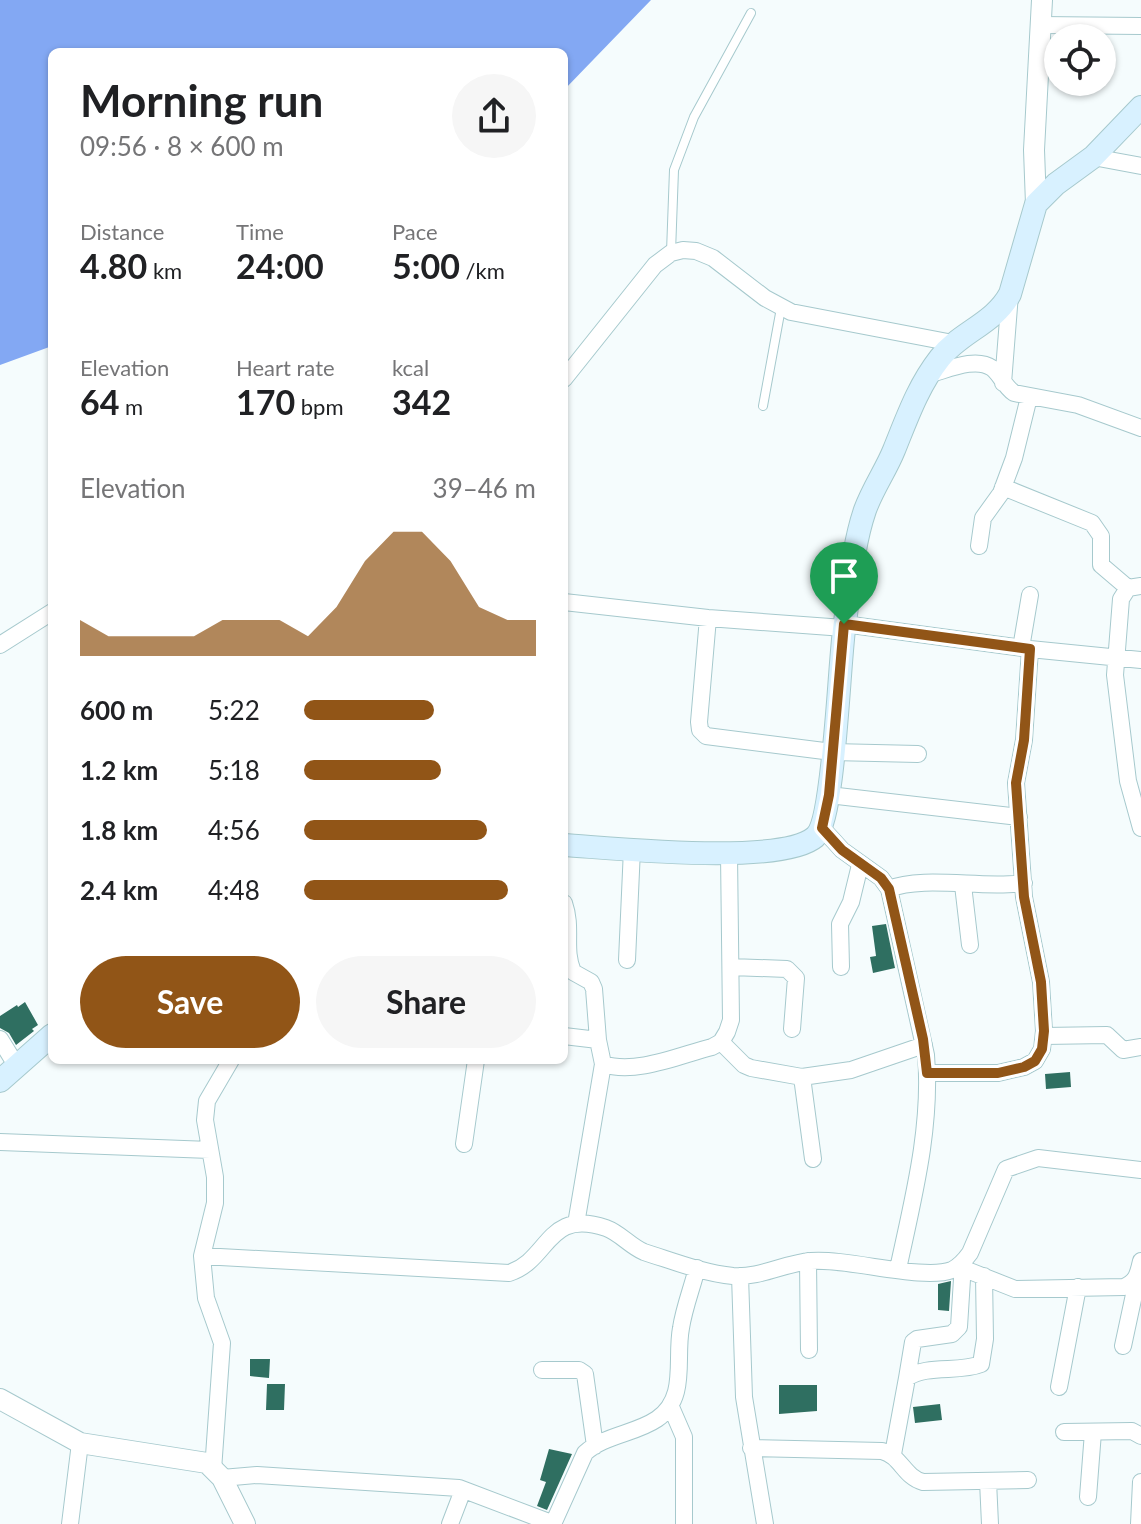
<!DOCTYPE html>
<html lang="en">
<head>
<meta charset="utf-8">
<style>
	body { margin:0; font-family:Lato,sans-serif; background:#f6f6f6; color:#202124; height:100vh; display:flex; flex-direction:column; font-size:30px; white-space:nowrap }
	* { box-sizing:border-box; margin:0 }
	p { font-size:26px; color:#757577 }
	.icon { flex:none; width:44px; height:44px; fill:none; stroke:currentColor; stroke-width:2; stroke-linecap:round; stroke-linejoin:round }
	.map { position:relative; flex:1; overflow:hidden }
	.drawer { position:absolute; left:48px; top:48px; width:520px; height:1016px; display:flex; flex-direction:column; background:#fff; border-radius:12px; box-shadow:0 2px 6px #0004 }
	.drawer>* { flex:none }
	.tools { position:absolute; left:1044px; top:24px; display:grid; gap:16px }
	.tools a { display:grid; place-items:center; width:72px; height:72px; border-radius:50%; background:#fff; box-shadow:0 2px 6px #0004; font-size:40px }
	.pin { position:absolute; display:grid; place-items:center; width:68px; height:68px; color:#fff; margin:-82px -34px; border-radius:50% 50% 50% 0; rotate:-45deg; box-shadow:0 0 8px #0007 }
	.pin .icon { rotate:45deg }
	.round { display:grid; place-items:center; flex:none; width:84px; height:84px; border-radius:42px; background:#f6f6f6 }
	.head { display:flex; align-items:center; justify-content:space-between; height:136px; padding:0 32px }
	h1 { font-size:44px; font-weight:700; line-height:60px }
	.metrics { display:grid; grid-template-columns:repeat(3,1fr); gap:12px; height:136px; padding:8px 32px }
	.metrics div { display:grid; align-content:center }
	.metrics b { font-size:34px; font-weight:700 }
	.metrics small { font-size:22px; font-weight:400 }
	.metrics p { font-size:22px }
	.chart { height:224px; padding:16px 32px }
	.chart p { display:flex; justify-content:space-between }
	.chart svg { width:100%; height:144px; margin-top:8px; fill:#915517; opacity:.7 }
	.cta { display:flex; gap:16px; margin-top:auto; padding:16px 32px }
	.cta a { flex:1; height:92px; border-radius:48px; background:#915517; color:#fff; font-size:32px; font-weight:700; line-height:92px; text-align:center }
	.cta a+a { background:#f6f6f6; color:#202124 }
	ul { padding:0 32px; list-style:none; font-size:26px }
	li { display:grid; grid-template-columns:128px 96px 1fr; align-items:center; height:60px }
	li i { height:20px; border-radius:10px; background:#915517 }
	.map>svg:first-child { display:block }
	.water { fill:#83a8f3 }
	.building { fill:#2f6f61 }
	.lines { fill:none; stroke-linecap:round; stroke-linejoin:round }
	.service-casing { stroke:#a6c9cd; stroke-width:10 }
	.minor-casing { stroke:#a6c9cd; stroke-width:18 }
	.tertiary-casing { stroke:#a6c9cd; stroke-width:22 }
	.secondary-casing { stroke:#a6c9cd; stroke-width:24 }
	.service { stroke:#fff; stroke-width:8 }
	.minor { stroke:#fff; stroke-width:16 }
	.tertiary { stroke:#fff; stroke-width:20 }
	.secondary { stroke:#d8f1ff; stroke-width:22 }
	.route-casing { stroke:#fff; stroke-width:16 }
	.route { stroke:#915517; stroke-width:10 }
</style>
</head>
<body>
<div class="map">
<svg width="1141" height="1524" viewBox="0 0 1141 1524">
	<rect width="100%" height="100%" fill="#f5fcfd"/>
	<!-- water -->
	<path class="water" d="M 0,0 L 651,0 L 564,90 L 564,52 L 52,52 L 52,346 L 0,365 Z"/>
	<!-- building -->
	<path class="building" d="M 886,924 L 895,968 L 873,973 L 870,957 L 876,956 L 872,926 Z
		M 25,1002 L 38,1025 L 32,1029 L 34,1031 L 16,1045 L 9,1033 L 0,1028 L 0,1016 L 17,1005 L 18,1007 Z
		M 1070,1072 L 1071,1087 L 1046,1089 L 1045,1074 Z
		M 951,1281 L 949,1311 L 938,1310 L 938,1284 Z
		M 250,1359 L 270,1359 L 269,1378 L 250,1376 Z
		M 267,1384 L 285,1384 L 284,1410 L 266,1410 Z
		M 779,1385 L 817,1385 L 817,1411 L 779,1414 Z
		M 940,1404 L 942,1420 L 915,1423 L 913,1407 Z
		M 549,1449 L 572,1454 L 547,1510 L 537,1506 L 546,1482 L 540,1480 Z"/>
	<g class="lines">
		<!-- service casing -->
		<g class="service-casing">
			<path id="service" d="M 671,252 L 674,170 L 694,117 L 751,13
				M 763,406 L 781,308"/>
		</g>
		<!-- minor casing -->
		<g class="minor-casing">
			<path id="minor" d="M 1040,25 L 1141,26
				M 1093,157 L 1141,166
				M 927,375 C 945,371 975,356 992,368 C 1001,375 1004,386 1014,393 L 1078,405 L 1141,428
				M 564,379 L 655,265 L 671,253 L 683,250 L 696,251 L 713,258 L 765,298 L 791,312 L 953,343
				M 1003,383 L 1010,294
				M 1003,487 L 1092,523 L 1101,536 L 1101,565 L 1128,588
				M 979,546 L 983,518 L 1001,493 L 1014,458 L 1029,397
				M 1141,586 L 1128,588 L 1121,599 L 1115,675 L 1128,781 L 1141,828
				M 564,602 L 708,618 L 844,628
				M 708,618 L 699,722 L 700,730 L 706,736 L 832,752 L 918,754
				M 844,624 L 1030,649 L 1141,660
				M 0,645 L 52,612
				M 1021,648 L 1030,595
				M 829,795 L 1019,817
				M 822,828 L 842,850 L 881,878 L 889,889 L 926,1055 C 932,1127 913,1199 898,1269
				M 963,885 L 970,945
				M 889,889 C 923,875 983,889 1024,883
				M 564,903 C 573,929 563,948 573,972 L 591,982 L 594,989 L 598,1040
				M 627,960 L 632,849
				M 731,967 L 787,969 L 796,978 L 792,1029
				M 841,967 L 840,924 L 851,902 L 860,865
				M 564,1036 L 598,1040 L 603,1064 C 636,1075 680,1055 712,1047 L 721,1042 L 727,1032 L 731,1020 L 729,854
				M 1044,1036 L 1107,1035 L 1123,1050 L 1141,1047
				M 0,1039 L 16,1065
				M 721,1042 L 744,1065 L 751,1068 L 802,1077 L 851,1070 L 924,1045
				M 927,1073 L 998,1073 L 1024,1067 L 1035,1061 L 1042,1049 L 1044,1031 L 1041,982 L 1024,897 L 1016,783 L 1024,740 L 1030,649
				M 802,1077 L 813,1159
				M 0,1142 L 210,1150
				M 464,1144 L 476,1060
				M 576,1224 L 603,1064
				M 202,1256 L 509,1273 C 550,1260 546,1208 606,1228 C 620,1233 630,1246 644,1252 C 673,1261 703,1273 733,1276 C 760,1278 785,1263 811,1261 C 849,1258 923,1281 952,1270 C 960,1266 965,1260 970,1253 L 1006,1169 L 1038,1158 L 1141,1170
				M 808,1261 L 809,1350
				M 962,1268 L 1015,1289 L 1124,1287 C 1137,1281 1138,1274 1141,1261
				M 740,1276 L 744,1397 L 765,1524
				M 1123,1346 L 1138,1276
				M 542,1370 L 579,1370 L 585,1374 L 595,1446
				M 907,1378 L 913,1342 L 917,1339 L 952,1334 L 959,1327 L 963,1263
				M 1059,1387 L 1078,1287
				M 671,1407 L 684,1437 L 684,1524
				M 1064,1432 L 1132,1431 L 1141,1436
				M 751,1448 L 882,1451 C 901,1456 904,1477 923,1482 L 1028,1480
				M 893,1454 L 907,1378 C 927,1364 959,1373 981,1364 L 985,1339 L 984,1276
				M 213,1470 L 222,1343 L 206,1298 L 202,1256 L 215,1203 L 215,1177 L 205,1120 L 207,1101 L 231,1060
				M 222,1478 L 257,1475 L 459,1488 L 554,1524
				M 988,1481 L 990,1524
				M 1088,1497 L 1093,1432
				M 70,1524 L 80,1443
				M 450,1524 L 463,1490
				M 553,1524 L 585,1453 C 604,1435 635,1434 657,1419 C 688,1398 675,1359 681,1328 C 684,1308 692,1288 697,1268
				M 1139,1524 L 1141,1482"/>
		</g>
		<!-- tertiary casing -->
		<g class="tertiary-casing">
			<path id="tertiary" d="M 1036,204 L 1034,150 L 1042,0
				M 0,1399 L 80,1443 L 207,1463 L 222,1478 L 245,1524"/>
		</g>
		<!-- secondary casing -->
		<g class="secondary-casing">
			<path id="secondary" d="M 564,845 C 613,848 781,866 815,837 C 835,820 839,657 845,622 C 850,586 853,545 865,510 C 873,488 886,470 894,450 C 907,418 918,386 940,358 C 960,332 994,324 1010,294 L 1036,204 L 1056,184 L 1093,157 L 1141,107
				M 0,1081 L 52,1035"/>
		</g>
		<!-- service -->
		<use href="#service" class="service"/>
		<!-- minor -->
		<use href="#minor" class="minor"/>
		<!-- tertiary -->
		<use href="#tertiary" class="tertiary"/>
		<!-- secondary -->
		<use href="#secondary" class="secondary"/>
	</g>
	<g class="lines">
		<!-- route casing -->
		<g class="route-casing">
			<path id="route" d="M 844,624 L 1030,649 L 1024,740 L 1016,783 L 1024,897 L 1041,982 L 1044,1031 L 1042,1049 L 1035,1061 L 1024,1067 L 998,1073 L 927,1073 L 923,1039 L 889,889 L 881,878 L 842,850 L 822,828 L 829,795 Z"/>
		</g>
		<!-- route -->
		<use href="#route" class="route"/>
	</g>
</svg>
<div class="tools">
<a><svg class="icon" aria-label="locate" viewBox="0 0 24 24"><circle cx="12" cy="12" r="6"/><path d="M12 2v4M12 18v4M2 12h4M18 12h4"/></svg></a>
</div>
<div class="pin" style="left:844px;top:624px;background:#1e9e55"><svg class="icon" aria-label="arrive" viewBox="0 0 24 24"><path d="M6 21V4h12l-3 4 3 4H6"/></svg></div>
<section class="drawer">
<div class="head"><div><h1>Morning run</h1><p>09:56 · 8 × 600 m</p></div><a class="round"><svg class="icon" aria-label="share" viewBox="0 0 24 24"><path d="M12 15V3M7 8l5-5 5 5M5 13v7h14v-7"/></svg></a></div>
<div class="metrics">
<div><p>Distance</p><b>4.80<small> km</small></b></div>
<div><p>Time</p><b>24:00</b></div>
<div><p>Pace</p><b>5:00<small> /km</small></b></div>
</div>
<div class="metrics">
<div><p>Elevation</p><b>64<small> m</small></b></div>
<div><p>Heart rate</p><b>170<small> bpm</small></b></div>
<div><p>kcal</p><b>342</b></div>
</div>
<div class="chart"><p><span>Elevation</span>39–46 m</p>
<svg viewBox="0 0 160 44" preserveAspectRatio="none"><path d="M0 44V33L10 38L20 38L30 38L40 38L50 33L60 33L70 33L80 38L90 29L100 15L110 6L120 6L130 15L140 29L150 33L160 33V44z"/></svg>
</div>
<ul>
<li><b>600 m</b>5:22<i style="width:56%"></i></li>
<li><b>1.2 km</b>5:18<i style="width:59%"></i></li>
<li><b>1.8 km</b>4:56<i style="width:79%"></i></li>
<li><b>2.4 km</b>4:48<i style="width:88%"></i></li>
</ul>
<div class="cta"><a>Save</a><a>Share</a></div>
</section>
</div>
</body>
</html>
